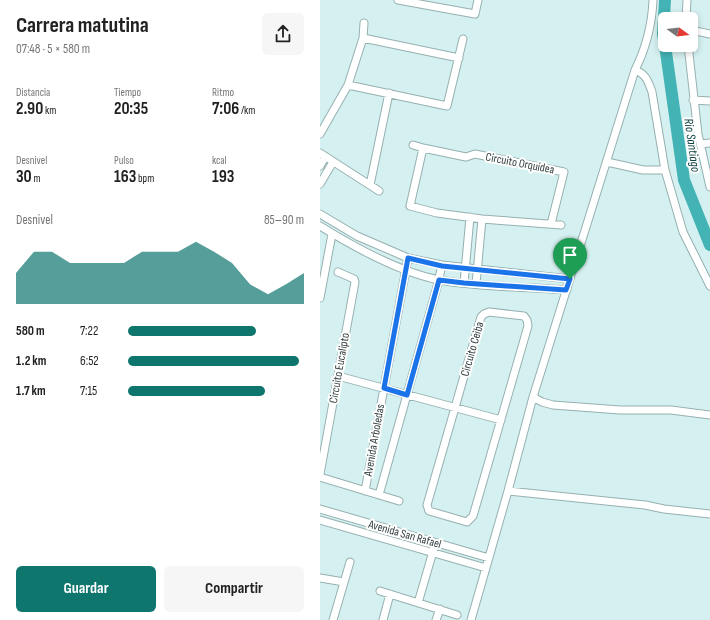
<!DOCTYPE html>
<html lang="es">
<head>
<meta charset="utf-8">
<style>
	body { margin:0; font-family:"Sofia Sans Condensed",sans-serif; background:#f6f6f6; color:#222; height:100vh; display:flex; flex-direction:column; font-size:15px; white-space:nowrap }
	* { box-sizing:border-box; margin:0 }
	p { font-size:13px; color:#767676 }
	.icon { flex:none; width:22px; height:22px; fill:none; stroke:currentColor; stroke-width:2; stroke-linecap:round; stroke-linejoin:round }
	.map { position:relative; flex:1; overflow:hidden }
	.details { display:flex; flex-direction:column; background:#fff; width:320px }
	.details>* { flex:none }
	.needle { width:26px; rotate:105deg }
	.buttons { position:absolute; left:338px; top:12px; display:grid; gap:8px }
	.buttons a { display:grid; place-items:center; width:40px; height:40px; border-radius:6px; background:#fff; box-shadow:0 2px 6px #0003; font-size:20px }
	.pin { position:absolute; display:grid; place-items:center; width:34px; height:34px; color:#fff; margin:-41px -17px; border-radius:50% 50% 50% 0; rotate:-45deg; box-shadow:0 0 4px #0007 }
	.pin .icon { rotate:45deg }
	.round { display:grid; place-items:center; flex:none; width:42px; height:42px; border-radius:6px; background:#f6f6f6 }
	.summary { display:flex; align-items:center; justify-content:space-between; height:68px; padding:0 16px }
	h1 { font-size:22px; font-weight:700; line-height:30px }
	.figures { display:grid; grid-template-columns:repeat(3,1fr); gap:6px; height:68px; padding:4px 16px }
	.figures div { display:grid; align-content:center }
	.figures b { font-size:17px; font-weight:700 }
	.figures small { font-size:11px; font-weight:400 }
	.figures p { font-size:11px }
	.chart { height:112px; padding:8px 16px }
	.chart p { display:flex; justify-content:space-between }
	.chart svg { width:100%; height:72px; margin-top:4px; fill:#0f766e; opacity:.7 }
	.button { display:flex; gap:8px; margin-top:auto; padding:8px 16px }
	.button a { flex:1; height:46px; border-radius:6px; background:#0f766e; color:#fff; font-size:16px; font-weight:700; line-height:46px; text-align:center }
	.button a+a { background:#f6f6f6; color:#222 }
	ul { padding:0 16px; list-style:none; font-size:13px }
	li { display:grid; grid-template-columns:64px 48px 1fr; align-items:center; height:30px }
	li i { height:10px; border-radius:5px; background:#0f766e }
	main { display:flex; flex:1; min-height:0 }
	.map>svg:first-child { display:block }
	.lines { fill:none; stroke-linecap:round; stroke-linejoin:round }
	.river { stroke:#44b3b5; stroke-width:12 }
	.minor-casing { stroke:#96b0b0; stroke-width:9 }
	.minor { stroke:#fff; stroke-width:7 }
	.route-casing { stroke:#fff; stroke-width:8 }
	.route { stroke:#1a73e8; stroke-width:5 }
	.labels { text-anchor:middle; stroke-width:4; stroke-linejoin:round; paint-order:stroke }
	.street-label { font-size:12px; fill:#343f3f; stroke:#fff }
	.water-label { font-size:13px; font-style:italic; fill:#124344; stroke:#fff }
</style>
</head>
<body>
<main>
<section class="details">
<div class="summary"><div><h1>Carrera matutina</h1><p>07:48 · 5 × 580 m</p></div><a class="round"><svg class="icon" aria-label="share" viewBox="0 0 24 24"><path d="M12 15V3M7 8l5-5 5 5M5 13v7h14v-7"/></svg></a></div>
<div class="figures">
<div><p>Distancia</p><b>2.90<small> km</small></b></div>
<div><p>Tiempo</p><b>20:35</b></div>
<div><p>Ritmo</p><b>7:06<small> /km</small></b></div>
</div>
<div class="figures">
<div><p>Desnivel</p><b>30<small> m</small></b></div>
<div><p>Pulso</p><b>163<small> bpm</small></b></div>
<div><p>kcal</p><b>193</b></div>
</div>
<div class="chart"><p><span>Desnivel</span>85–90 m</p>
<svg viewBox="0 0 160 44" preserveAspectRatio="none"><path d="M0 44V25L10 12L20 12L30 19L40 19L50 19L60 19L70 12L80 12L90 12L100 6L110 12L120 19L130 32L140 38L150 32L160 25V44z"/></svg>
</div>
<ul>
<li><b>580 m</b>7:22<i style="width:73%"></i></li>
<li><b>1.2 km</b>6:52<i style="width:97%"></i></li>
<li><b>1.7 km</b>7:15<i style="width:78%"></i></li>
</ul>
<div class="button"><a>Guardar</a><a>Compartir</a></div>
</section>
<div class="map">
<svg width="390" height="620" viewBox="0 0 390 620">
	<rect width="100%" height="100%" fill="#d5f0f0"/>
	<g class="lines">
		<!-- river -->
		<path class="river" d="M 345,0 L 343,34 L 345,45
			M 345,45 L 364,180 L 390,245"/>
		<!-- minor casing -->
		<g class="minor-casing">
			<path id="minor" d="M 78,0 L 155,14 L 158,0
				M 366,19 L 367,0
				M 371,30 L 390,34
				M 43,38 L 139,58
				M 368,45 L 378,134 L 390,187
				M 315,70 C 326,74 328,81 332,92 L 345,170 L 363,232 L 390,286
				M 28,85 L 127,106 L 143,39
				M 373,100 L 390,101
				M 0,134 L 28,85 L 43,38 L 44,23
				M 380,144 L 390,143
				M 93,145 L 103,148
				M 0,153 L 59,191
				M 287,162 L 323,170 L 345,170
				M 0,166 L 5,157
				M 0,184 L 13,162
				M 50,185 L 69,93
				M 0,214 L 37,236 L 88,258 L 122,265 L 250,279
				M 231,224 L 244,172 L 155,154 L 146,157 L 103,148 L 90,206 L 117,213 L 162,219 L 241,225
				M 0,226 C 34,247 79,272 119,280 C 159,287 205,287 247,290
				M 144,283 L 150,217
				M 156,284 L 162,219
				M 0,298 L 12,234
				M 169,312 L 204,316 L 207,320 L 208,326 L 153,516 L 147,522 L 109,511 L 107,505 L 161,317 L 164,314 Z
				M 18,376 L 181,420
				M 213,397 L 222,402 L 233,405 L 300,410 L 351,410 L 390,415
				M 0,474 L 35,282 L 34,279 L 18,272
				M 0,477 L 79,501
				M 45,491 L 88,258
				M 188,491 L 325,505 L 344,509 L 390,514
				M 59,495 L 117,287 L 122,265
				M 0,509 L 169,558
				M 0,520 L 166,568
				M 0,578 L 24,582
				M 60,591 L 137,615
				M 98,603 L 114,548
				M 13,620 L 30,562
				M 63,620 L 70,594
				M 116,620 L 120,609
				M 151,620 L 188,491 L 213,397 L 315,70 C 326,48 332,24 333,0"/>
		</g>
		<!-- minor -->
		<use href="#minor" class="minor"/>
	</g>
	<g class="lines">
		<!-- route casing -->
		<g class="route-casing">
			<path id="route" d="M 88,258 L 122,266 L 250,279 L 246,290 L 144,283 L 119,280 L 87,395 L 64,388 Z"/>
		</g>
		<!-- route -->
		<use href="#route" class="route"/>
	</g>
	<g class="labels">
		<!-- street labels -->
		<g class="street-label">
			<text transform="translate(200 163) rotate(11)" y="4">Circuito Orquídea</text>
			<text transform="translate(152 349) rotate(-74)" y="4">Circuito Ceiba</text>
			<text transform="translate(19 368) rotate(-80)" y="4">Circuito Eucalipto</text>
			<text transform="translate(54 440) rotate(-80)" y="4">Avenida Arboledas</text>
			<text transform="translate(85 534) rotate(16)" y="4">Avenida San Rafael</text>
		</g>
		<!-- water labels -->
		<g class="water-label">
			<text transform="translate(373 145) rotate(82)" y="5">Rio Santiago</text>
		</g>
	</g>
</svg>
<div class="buttons">
<a><svg class="needle" viewBox="-14 -14 28 28"><path d="M0-13l5 13h-10z" fill="#e53935"/><path d="M0 13l5-13h-10z" fill="#767676"/></svg></a>
</div>
<div class="pin" style="left:250px;top:279px;background:#1e9e55"><svg class="icon" aria-label="arrive" viewBox="0 0 24 24"><path d="M6 21V4h12l-3 4 3 4H6"/></svg></div>
</div>
</main>
</body>
</html>
